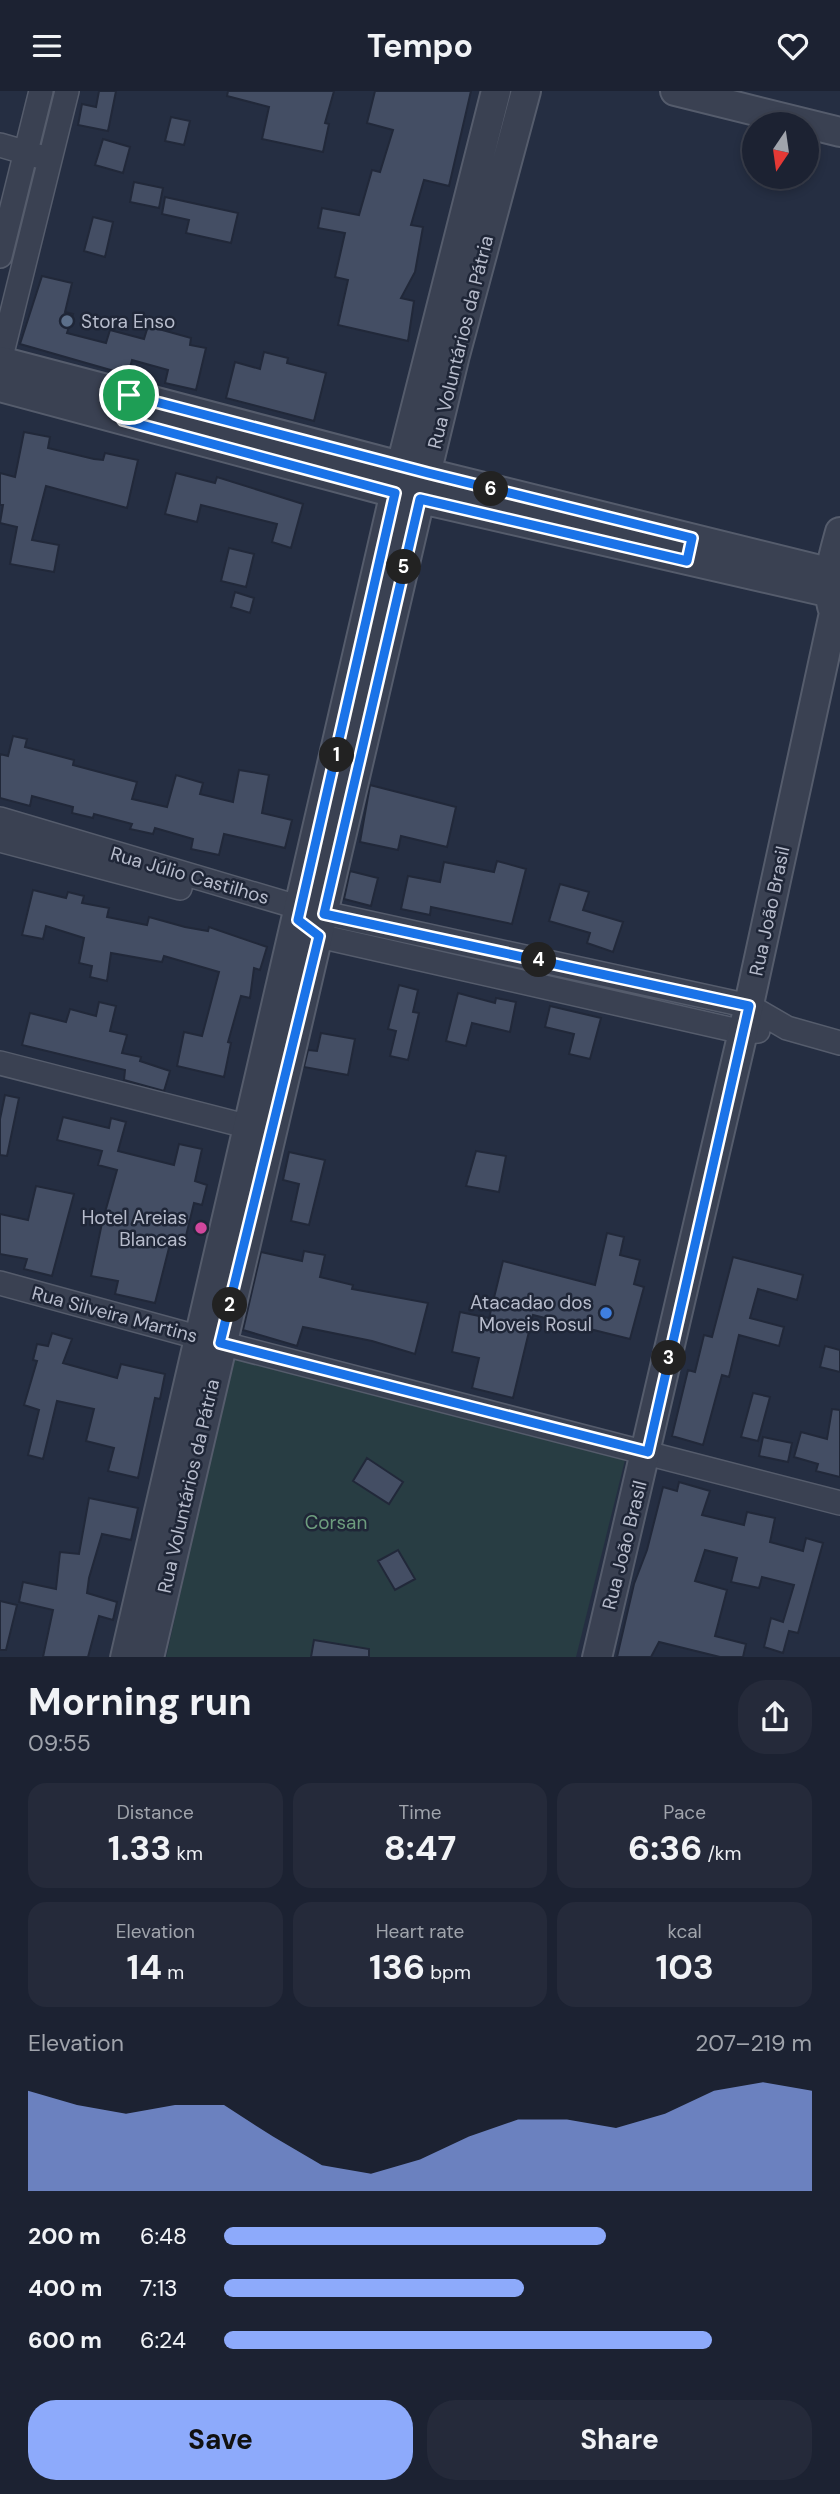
<!DOCTYPE html>
<html lang="en">
<head>
<meta charset="utf-8">
<style>
	body { margin:0; font-family:"DM Sans",sans-serif; background:#252a3a; color:#f1f3f6; height:100vh; display:flex; flex-direction:column; font-size:26px; white-space:nowrap }
	* { box-sizing:border-box; margin:0 }
	p { font-size:23px; color:#a0a4ac }
	.icon { flex:none; width:38px; height:38px; fill:none; stroke:currentColor; stroke-width:2; stroke-linecap:round; stroke-linejoin:round }
	.map { position:relative; height:1566px; overflow:hidden }
	.panel { display:flex; flex-direction:column; background:#1c2232; flex:1 }
	.panel>* { flex:none }
	.needle { width:46px; rotate:193deg }
	.tools { position:absolute; left:742px; top:21px; display:grid; gap:14px }
	.tools a { display:grid; place-items:center; width:77px; height:77px; border-radius:50%; background:#1c2232; box-shadow:0 4px 10px #0003,0 0 0 2px #3a3f4d; font-size:35px }
	.pin { position:absolute; display:grid; place-items:center; width:60px; height:60px; color:#fff; margin:-30px; border:4px solid #fff; border-radius:50%; box-shadow:0 2px 7px #0007 }
	.km { position:absolute; width:35px; height:35px; margin:-18px; border-radius:50%; background:#222; color:#fff; font-size:19px; line-height:35px; text-align:center }
	.round { display:grid; place-items:center; flex:none; width:74px; height:74px; border-radius:28px; background:#252a3a }
	.headline { display:flex; align-items:center; justify-content:space-between; height:119px; padding:0 28px }
	h1 { font-size:38px; font-weight:700; line-height:52px }
	.metrics { display:grid; grid-template-columns:repeat(3,1fr); gap:10px; height:119px; padding:7px 28px }
	.metrics div { display:grid; align-content:center; border-radius:18px; background:#252a3a; text-align:center }
	.metrics b { font-size:35px; font-weight:700 }
	.metrics small { font-size:19px; font-weight:400 }
	.metrics p { font-size:19px }
	.chart { height:196px; padding:14px 28px }
	.chart p { display:flex; justify-content:space-between }
	.chart svg { width:100%; height:126px; margin-top:7px; fill:#8daafb; opacity:.7 }
	.primary-button { display:flex; gap:14px; margin-top:auto; padding:14px 28px }
	.primary-button a { flex:1; height:80px; border-radius:28px; background:#8daafb; color:#111; font-size:28px; font-weight:700; line-height:80px; text-align:center }
	.primary-button a+a { background:#252a3a; color:#f1f3f6 }
	ul { padding:0 28px; list-style:none; font-size:23px }
	li { display:grid; grid-template-columns:112px 84px 1fr; align-items:center; height:52px }
	li i { height:18px; border-radius:9px; background:#8daafb }
	header { display:flex; justify-content:space-between; align-items:center; height:91px; padding:0 28px; background:#1c2232; font-size:32px; font-weight:700 }
	.map>svg:first-child { display:block }
	.green { fill:#283d43 }
	.building { fill:#444e64; stroke:#212839; stroke-width:2 }
	.lines { fill:none; stroke-linecap:round; stroke-linejoin:round }
	.minor-casing { stroke:#555c6c; stroke-width:26 }
	.tertiary-casing { stroke:#555c6c; stroke-width:32 }
	.minor { stroke:#3a4152; stroke-width:23 }
	.tertiary { stroke:#3a4152; stroke-width:28 }
	.route-casing { stroke:#fff; stroke-width:14 }
	.route { stroke:#1a73e8; stroke-width:9 }
	.service-dot { fill:#5c6f8a; stroke:#1f2637; stroke-width:2.5 }
	.hotel-dot { fill:#d1479c; stroke:#1f2637; stroke-width:2.5 }
	.shop-dot { fill:#3f7fe0; stroke:#1f2637; stroke-width:2.5 }
	.labels { text-anchor:middle; stroke-width:5; stroke-linejoin:round; paint-order:stroke }
	.poi-label { font-size:19px; fill:#b7bccc; stroke:#1f2637; text-anchor:end }
	.street-label { font-size:19px; fill:#b7bccc; stroke:#1f2637 }
	.park-label { font-size:19px; fill:#6d9d7e; stroke:#1f2637 }
</style>
</head>
<body>
<header><svg class="icon" aria-label="menu" viewBox="0 0 24 24"><path d="M4 6h16M4 12h16M4 18h16"/></svg>Tempo<svg class="icon" aria-label="heart" viewBox="0 0 24 24"><path d="M12 20l-8-8c-3-5 5-10 8-4 3-6 11-1 8 4z"/></svg></header>
<div class="map">
<svg width="840" height="1567" viewBox="0 0 840 1567">
	<rect width="100%" height="100%" fill="#252e42"/>
	<!-- green -->
	<path class="green" d="M 233,1264 L 625,1369 L 576,1566 L 166,1567 Z"/>
	<!-- building -->
	<path class="building" d="M 99,0 L 116,0 L 108,40 L 78,34 L 82,13 L 96,16 Z
		M 228,0 L 334,0 L 325,32 L 329,33 L 323,61 L 262,48 L 269,16 L 227,5 Z
		M 375,0 L 471,0 L 449,95 L 424,89 L 411,134 L 423,136 L 415,181 L 401,207 L 414,210 L 408,250 L 338,234 L 348,189 L 335,186 L 345,142 L 318,137 L 322,117 L 359,124 L 372,79 L 380,81 L 393,39 L 367,32 Z
		M 171,26 L 190,30 L 184,54 L 165,50 Z
		M 103,48 L 130,56 L 123,82 L 95,74 Z
		M 134,91 L 163,97 L 159,117 L 130,111 Z
		M 165,106 L 238,122 L 231,152 L 186,142 L 189,129 L 162,123 Z
		M 93,126 L 113,131 L 105,166 L 84,160 Z
		M 42,185 L 72,192 L 65,221 L 73,223 L 67,242 L 106,252 L 110,239 L 144,248 L 148,235 L 191,247 L 190,254 L 206,257 L 196,299 L 165,292 L 168,279 L 132,269 L 128,284 L 20,253 Z
		M 264,261 L 288,267 L 287,272 L 326,282 L 314,330 L 226,307 L 235,271 L 260,278 Z
		M 24,341 L 50,346 L 48,357 L 94,368 L 103,369 L 105,362 L 138,369 L 127,417 L 46,395 L 32,449 L 59,454 L 54,481 L 10,473 L 17,436 L 0,432 L 3,414 L 0,414 L 0,382 L 15,386 Z
		M 176,382 L 215,392 L 217,386 L 303,413 L 291,457 L 272,451 L 277,433 L 201,414 L 197,431 L 165,423 Z
		M 229,457 L 254,463 L 246,496 L 221,490 Z
		M 235,501 L 254,507 L 250,522 L 231,516 Z
		M 13,645 L 27,648 L 25,656 L 74,669 L 73,674 L 137,691 L 132,708 L 167,716 L 176,684 L 203,692 L 200,703 L 233,711 L 239,679 L 269,684 L 262,722 L 292,729 L 285,757 L 224,743 L 219,764 L 191,758 L 193,748 L 155,737 L 153,743 L 130,738 L 132,733 L 94,723 L 93,727 L 72,722 L 73,716 L 32,705 L 30,715 L 0,707 L 0,663 L 8,665 Z
		M 370,694 L 456,716 L 447,756 L 401,745 L 398,759 L 360,751 Z
		M 497,770 L 526,778 L 512,833 L 431,816 L 430,824 L 401,818 L 408,785 L 440,791 L 444,771 L 494,781 Z
		M 350,780 L 378,787 L 371,815 L 344,808 Z
		M 560,793 L 589,801 L 583,819 L 623,831 L 613,861 L 587,852 L 590,842 L 549,830 Z
		M 33,799 L 66,807 L 68,801 L 84,805 L 82,812 L 109,817 L 107,826 L 147,834 L 149,826 L 185,836 L 208,840 L 209,836 L 267,856 L 260,879 L 254,877 L 250,907 L 241,905 L 228,951 L 231,952 L 224,986 L 177,975 L 184,941 L 202,945 L 219,881 L 164,865 L 162,871 L 111,862 L 107,890 L 90,886 L 92,875 L 79,872 L 84,847 L 46,835 L 43,848 L 22,844 Z
		M 399,894 L 418,899 L 413,921 L 419,922 L 408,969 L 390,965 L 396,940 L 388,938 Z
		M 458,902 L 495,912 L 496,907 L 516,911 L 510,941 L 472,932 L 466,955 L 446,950 Z
		M 99,911 L 116,915 L 110,940 L 127,944 L 122,962 L 141,966 L 140,970 L 170,980 L 164,1000 L 124,989 L 125,979 L 22,954 L 30,922 L 66,931 L 70,918 L 96,925 Z
		M 550,915 L 601,927 L 590,968 L 569,963 L 574,943 L 545,936 Z
		M 321,942 L 355,948 L 348,984 L 304,976 L 308,959 L 317,960 Z
		M 5,1004 L 19,1007 L 7,1065 L 0,1064 L 0,1028 Z
		M 63,1026 L 109,1037 L 111,1027 L 126,1031 L 118,1060 L 174,1074 L 179,1053 L 202,1058 L 195,1090 L 207,1094 L 202,1114 L 194,1112 L 184,1153 L 171,1149 L 155,1212 L 115,1203 L 118,1190 L 91,1185 L 102,1132 L 117,1079 L 98,1074 L 102,1060 L 57,1049 Z
		M 476,1060 L 506,1065 L 499,1101 L 466,1095 Z
		M 289,1061 L 325,1069 L 309,1134 L 291,1130 L 299,1093 L 283,1089 Z
		M 36,1095 L 74,1103 L 52,1185 L 24,1178 L 27,1168 L 0,1163 L 0,1123 L 28,1129 Z
		M 607,1142 L 624,1146 L 620,1164 L 640,1169 L 634,1193 L 644,1196 L 630,1248 L 533,1224 L 513,1307 L 472,1297 L 479,1267 L 452,1261 L 460,1221 L 489,1227 L 503,1170 L 595,1194 Z
		M 304,1160 L 325,1164 L 320,1186 L 353,1194 L 352,1198 L 428,1212 L 415,1263 L 372,1250 L 303,1236 L 297,1255 L 243,1239 L 261,1161 L 302,1170 Z
		M 733,1166 L 803,1184 L 797,1209 L 758,1198 L 750,1227 L 784,1236 L 779,1255 L 739,1244 L 729,1286 L 722,1284 L 703,1354 L 672,1345 L 688,1279 L 695,1281 L 704,1244 L 712,1246 Z
		M 52,1242 L 72,1248 L 63,1272 L 117,1287 L 121,1273 L 165,1283 L 160,1308 L 155,1307 L 138,1387 L 108,1380 L 114,1357 L 86,1350 L 94,1318 L 57,1310 L 43,1368 L 28,1364 L 39,1319 L 24,1314 L 37,1270 L 33,1269 L 37,1253 L 48,1255 Z
		M 825,1255 L 840,1259 L 840,1281 L 820,1276 Z
		M 753,1302 L 770,1306 L 758,1350 L 741,1346 Z
		M 832,1318 L 840,1319 L 840,1386 L 816,1380 L 818,1373 L 794,1366 L 801,1341 L 827,1348 Z
		M 763,1346 L 792,1352 L 788,1371 L 759,1365 Z
		M 367,1367 L 403,1391 L 389,1413 L 353,1390 Z
		M 679,1391 L 710,1400 L 702,1424 L 744,1434 L 747,1421 L 775,1427 L 770,1451 L 803,1460 L 806,1447 L 823,1452 L 798,1542 L 789,1540 L 783,1562 L 764,1556 L 771,1527 L 783,1531 L 794,1494 L 762,1486 L 759,1497 L 731,1491 L 737,1467 L 705,1459 L 695,1490 L 727,1499 L 715,1545 L 746,1553 L 743,1566 L 720,1566 L 659,1551 L 651,1566 L 617,1566 L 634,1493 L 647,1459 L 663,1396 L 677,1400 Z
		M 89,1407 L 138,1417 L 131,1449 L 102,1443 L 89,1487 L 87,1502 L 117,1511 L 113,1529 L 99,1525 L 88,1566 L 43,1566 L 53,1519 L 19,1511 L 23,1491 L 56,1498 L 60,1461 L 79,1463 Z
		M 398,1459 L 415,1488 L 395,1499 L 378,1470 Z
		M 0,1510 L 17,1514 L 6,1559 L 0,1559 Z
		M 314,1549 L 369,1558 L 369,1566 L 311,1566 Z"/>
	<g class="lines">
		<!-- minor casing -->
		<g class="minor-casing">
			<path id="minor" d="M 0,54 L 41,66
				M 0,165 L 41,0
				M 0,270 L 67,0
				M 0,728 L 301,817 L 749,915 L 787,937 L 840,952
				M 0,749 L 180,797
				M 306,834 L 319,845 L 743,941 L 758,940
				M 0,972 L 265,1040
				M 0,1192 L 201,1247 L 840,1412"/>
		</g>
		<!-- tertiary casing -->
		<g class="tertiary-casing">
			<path id="tertiary" d="M 675,0 L 840,41
				M 0,270 L 427,382 L 840,484
				M 0,296 L 395,402 L 840,504
				M 125,1567 L 401,375 L 496,0
				M 149,1567 L 420,408 L 455,264 L 526,0
				M 597,1567 L 743,941 L 834,522 C 824,493 832,470 840,441"/>
		</g>
		<!-- minor -->
		<use href="#minor" class="minor"/>
		<!-- tertiary -->
		<use href="#tertiary" class="tertiary"/>
	</g>
	<g class="lines">
		<!-- route casing -->
		<g class="route-casing">
			<path id="route" d="M 129,304 L 428,382 L 692,447 L 687,470 L 420,408 L 324,823 L 749,915 L 648,1361 L 220,1252 L 319,845 L 298,829 L 395,402 L 123,329 Z"/>
		</g>
		<!-- route -->
		<use href="#route" class="route"/>
	</g>
	<!-- markers -->
	<circle class="service-dot" cx="67" cy="230" r="7"/>
	<circle class="hotel-dot" cx="201" cy="1137" r="7"/>
	<circle class="shop-dot" cx="606" cy="1222" r="7"/>
	<g class="labels">
		<!-- poi labels -->
		<g class="poi-label">
			<text x="81" y="237" text-anchor="start">Stora Enso</text>
			<text x="187" y="1133">Hotel Areias<tspan x="187" dy="22">Blancas</tspan></text>
			<text x="592" y="1218">Atacadao dos<tspan x="592" dy="22">Moveis Rosul</tspan></text>
		</g>
		<!-- street labels -->
		<g class="street-label">
			<text transform="translate(460 251) rotate(-76)" y="7">Rua Voluntários da Pátria</text>
			<text transform="translate(190 784) rotate(16)" y="7">Rua Júlio Castilhos</text>
			<text transform="translate(769 820) rotate(-78)" y="7">Rua João Brasil</text>
			<text transform="translate(115 1223) rotate(15)" y="7">Rua Silveira Martins</text>
			<text transform="translate(188 1395) rotate(-77)" y="7">Rua Voluntários da Pátria</text>
			<text transform="translate(624 1454) rotate(-76)" y="7">Rua João Brasil</text>
		</g>
		<!-- park labels -->
		<g class="park-label">
			<text x="336" y="1438">Corsan</text>
		</g>
	</g>
</svg>
<div class="tools">
<a><svg class="needle" viewBox="-14 -14 28 28"><path d="M0-13l5 13h-10z" fill="#e53935"/><path d="M0 13l5-13h-10z" fill="#a0a4ac"/></svg></a>
</div>
<div class="pin" style="left:129px;top:304px;background:#1e9e55"><svg class="icon" aria-label="arrive" viewBox="0 0 24 24"><path d="M6 21V4h12l-3 4 3 4H6"/></svg></div>
<b class="km" style="left:337px;top:664px">1</b>
<b class="km" style="left:230px;top:1214px">2</b>
<b class="km" style="left:669px;top:1267px">3</b>
<b class="km" style="left:539px;top:869px">4</b>
<b class="km" style="left:404px;top:476px">5</b>
<b class="km" style="left:491px;top:398px">6</b>
</div>
<section class="panel">
<div class="headline"><div><h1>Morning run</h1><p>09:55</p></div><a class="round"><svg class="icon" aria-label="share" viewBox="0 0 24 24"><path d="M12 15V3M7 8l5-5 5 5M5 13v7h14v-7"/></svg></a></div>
<div class="metrics">
<div><p>Distance</p><b>1.33<small> km</small></b></div>
<div><p>Time</p><b>8:47</b></div>
<div><p>Pace</p><b>6:36<small> /km</small></b></div>
</div>
<div class="metrics">
<div><p>Elevation</p><b>14<small> m</small></b></div>
<div><p>Heart rate</p><b>136<small> bpm</small></b></div>
<div><p>kcal</p><b>103</b></div>
</div>
<div class="chart"><p><span>Elevation</span>207–219 m</p>
<svg viewBox="0 0 160 44" preserveAspectRatio="none"><path d="M0 44V9L10 14L20 17L30 14L40 14L50 25L60 35L70 38L80 33L90 25L100 19L110 19L120 22L130 17L140 9L150 6L160 9V44z"/></svg>
</div>
<ul>
<li><b>200 m</b>6:48<i style="width:65%"></i></li>
<li><b>400 m</b>7:13<i style="width:51%"></i></li>
<li><b>600 m</b>6:24<i style="width:83%"></i></li>
</ul>
<div class="primary-button"><a>Save</a><a>Share</a></div>
</section>
</body>
</html>
